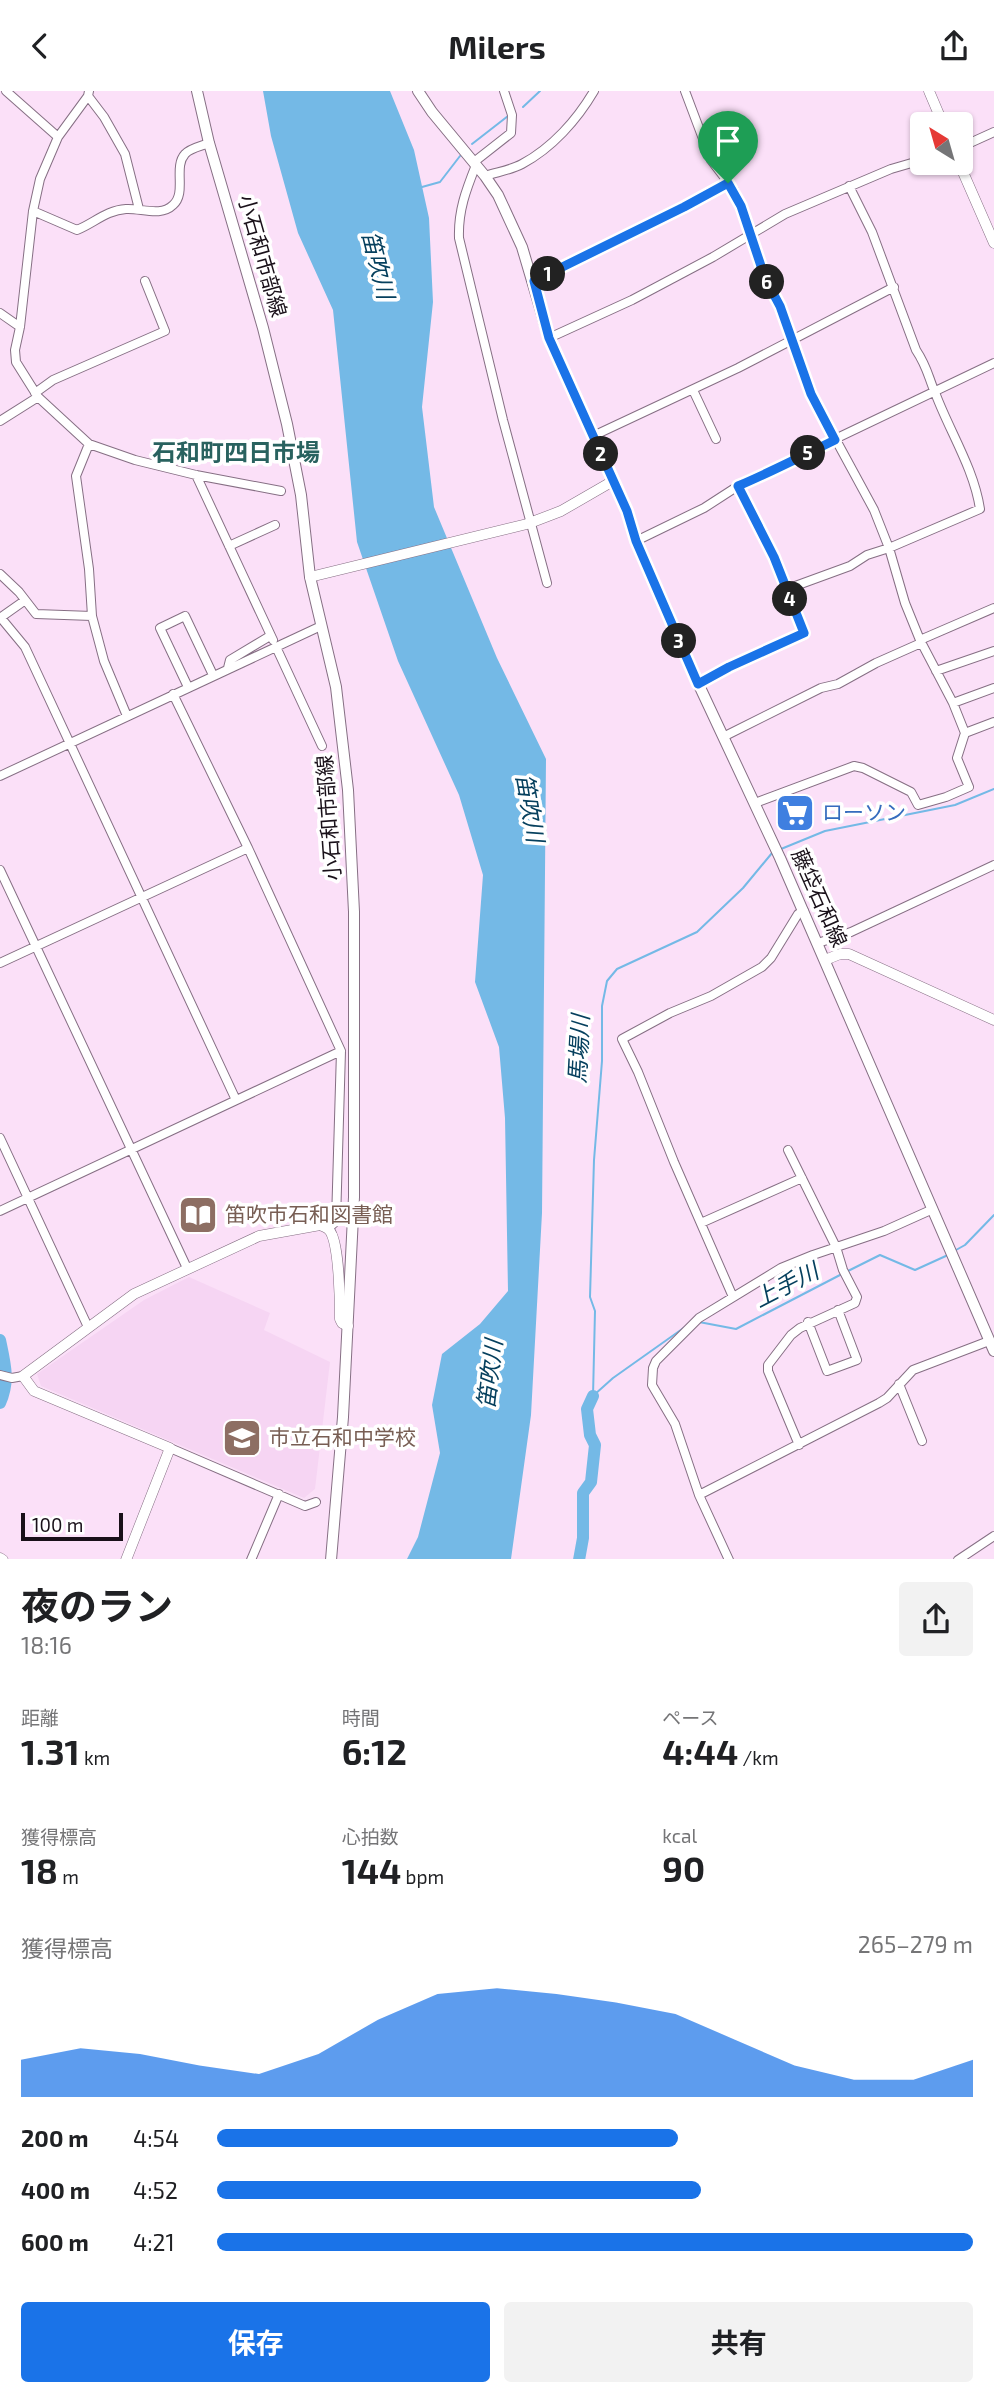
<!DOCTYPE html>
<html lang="ja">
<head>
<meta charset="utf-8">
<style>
	body { margin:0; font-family:"Exo 2","Noto Sans JP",sans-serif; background:#f2f2f2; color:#202124; height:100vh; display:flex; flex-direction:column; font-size:26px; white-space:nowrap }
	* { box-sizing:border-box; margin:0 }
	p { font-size:23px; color:#757577 }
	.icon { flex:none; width:38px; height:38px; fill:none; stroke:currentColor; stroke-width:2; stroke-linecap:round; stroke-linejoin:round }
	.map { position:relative; height:1468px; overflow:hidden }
	.drawer { display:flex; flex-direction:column; background:#fff; flex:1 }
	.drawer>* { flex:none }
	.needle { width:46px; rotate:323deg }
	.controls { position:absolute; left:910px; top:21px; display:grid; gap:14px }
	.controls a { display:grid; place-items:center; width:63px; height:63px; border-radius:7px; background:#fff; box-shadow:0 2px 5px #0004; font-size:35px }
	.scale { position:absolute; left:21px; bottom:18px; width:102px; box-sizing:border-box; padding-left:7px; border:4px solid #191019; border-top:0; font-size:19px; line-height:24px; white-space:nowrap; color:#191019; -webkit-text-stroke:5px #fff; paint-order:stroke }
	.pin { position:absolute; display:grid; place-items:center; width:60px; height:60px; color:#fff; margin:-72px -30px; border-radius:50% 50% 50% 0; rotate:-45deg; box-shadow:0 0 7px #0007 }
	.pin .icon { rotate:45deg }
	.km { position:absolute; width:35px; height:35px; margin:-18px; border-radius:50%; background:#222; color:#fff; font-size:19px; line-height:35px; text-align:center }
	.round { display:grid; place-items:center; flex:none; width:74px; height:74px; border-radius:7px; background:#f2f2f2 }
	.headline { display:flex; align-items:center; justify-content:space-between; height:119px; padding:0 21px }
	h1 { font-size:38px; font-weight:700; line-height:52px }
	.figures { display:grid; grid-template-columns:repeat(3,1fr); gap:10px; height:119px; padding:7px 21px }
	.figures div { display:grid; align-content:center }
	.figures b { font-size:35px; font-weight:700 }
	.figures small { font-size:19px; font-weight:400 }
	.figures p { font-size:19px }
	.chart { height:196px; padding:14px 21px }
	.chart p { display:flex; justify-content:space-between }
	.chart svg { width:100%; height:126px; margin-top:7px; fill:#1a73e8; opacity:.7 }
	.button { display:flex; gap:14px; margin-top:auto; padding:14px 21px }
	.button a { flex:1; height:80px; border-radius:7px; background:#1a73e8; color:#fff; font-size:28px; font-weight:700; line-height:80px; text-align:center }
	.button a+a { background:#f2f2f2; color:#202124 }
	ul { padding:0 21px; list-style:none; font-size:23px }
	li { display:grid; grid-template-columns:112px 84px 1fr; align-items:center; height:52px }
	li i { height:18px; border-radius:9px; background:#1a73e8 }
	header { display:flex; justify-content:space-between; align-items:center; height:91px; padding:0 21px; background:#fff; font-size:32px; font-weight:700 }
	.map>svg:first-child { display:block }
	.built { fill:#f6d5f3 }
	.water { fill:#74b9e6 }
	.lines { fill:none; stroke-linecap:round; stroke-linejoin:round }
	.stream { stroke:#74b9e6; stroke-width:2 }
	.river { stroke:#74b9e6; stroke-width:12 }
	.minor-casing { stroke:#866f84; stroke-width:10 }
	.tertiary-casing { stroke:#866f84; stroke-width:11 }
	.secondary-casing { stroke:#866f84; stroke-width:12 }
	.minor { stroke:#fff; stroke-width:8 }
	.tertiary { stroke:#fff; stroke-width:10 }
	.secondary { stroke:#fff; stroke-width:10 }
	.route-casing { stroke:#fff; stroke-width:14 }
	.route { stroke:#1a73e8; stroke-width:9 }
	.labels { text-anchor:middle; stroke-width:7; stroke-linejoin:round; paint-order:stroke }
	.street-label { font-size:21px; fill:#191019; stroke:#fff }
	.shop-label { font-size:21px; fill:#366cbe; stroke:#fff; text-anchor:start }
	.education-label { font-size:21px; fill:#785e54; stroke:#fff; text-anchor:start }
	.water-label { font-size:23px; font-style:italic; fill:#06405e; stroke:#fff }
	.quarter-label { font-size:24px; font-weight:bold; fill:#29625f; stroke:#fff }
</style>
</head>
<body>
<header><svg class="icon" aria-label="back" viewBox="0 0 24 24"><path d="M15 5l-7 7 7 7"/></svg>Milers<svg class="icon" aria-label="share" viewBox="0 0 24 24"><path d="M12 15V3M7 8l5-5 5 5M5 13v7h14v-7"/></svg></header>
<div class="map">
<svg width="994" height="1469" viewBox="0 0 994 1469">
	<rect width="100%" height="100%" fill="#fbe0f8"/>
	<!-- built -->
	<path class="built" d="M 189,1186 L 270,1222 L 264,1239 L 330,1271 L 315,1398 L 304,1407 L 41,1295 L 37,1283 L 144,1209 Z"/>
	<!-- water -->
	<path class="water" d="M 263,0 L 390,0 L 414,59 L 429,127 L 433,211 L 422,316 L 434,416 L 497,567 L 546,668 L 542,1122 L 531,1324 L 511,1468 L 407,1468 L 418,1446 L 440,1362 L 432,1314 L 442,1263 L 480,1233 L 508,1200 L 505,1027 L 499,956 L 475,891 L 483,784 L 459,704 L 398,570 L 357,451 L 333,219 L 298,142 L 271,45 Z"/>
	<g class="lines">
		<!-- stream -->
		<path class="stream" d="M 523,16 L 540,0
			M 472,53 L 508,25
			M 422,96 L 440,91 L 460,65
			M 781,758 L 825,740 L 955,714 L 994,698
			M 956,1159 L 965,1154 L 994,1124
			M 848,1180 L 880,1164 L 915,1179 L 948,1164
			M 699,1231 L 736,1238 L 840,1184
			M 594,1304 L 613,1287 L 685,1236
			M 593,1305 L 595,1220 L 590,1206 L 594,1069 L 602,970 L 602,915 L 607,890 L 617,878 L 697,841 L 743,797 L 772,762"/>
		<!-- river -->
		<path class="river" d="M 0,1249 C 5,1273 10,1290 0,1312
			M 579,1469 L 583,1447 L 583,1402 L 591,1391 L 595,1354 L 590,1344 L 587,1318 L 593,1305"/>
		<!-- minor casing -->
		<g class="minor-casing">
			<path id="minor" d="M 6,0 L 58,46
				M 89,0 L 88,5 L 58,46 L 40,88 L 33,120 L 20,236 L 15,259 L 16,271 L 38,306 L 89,353 L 135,369 L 196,384 L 281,400
				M 685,0 L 711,69 L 734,99 L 741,115 L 765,187 L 780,215 L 811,303 L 874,419 L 889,457 L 905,512 L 920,549 L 953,612 L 965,642 L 957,667 L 969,696 L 946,706 L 918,714 L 911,701 L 863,677 L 854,675 L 755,712
				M 88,5 L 104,26 L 125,63 L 139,118
				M 961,56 L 994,41
				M 474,71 L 511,42 L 512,24 L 504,0
				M 476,74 C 466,99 458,120 459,147 L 503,329 L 547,492
				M 485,85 C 497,81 511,79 522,73 C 552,57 577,29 594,0
				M 33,120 L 77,139 C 94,132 107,119 126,118 C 141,117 161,126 173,114 C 187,102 173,76 185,63 C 190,57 202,55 209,52
				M 534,190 L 684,116 L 728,92
				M 0,222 L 20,236
				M 549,247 L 632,209 L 713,166 L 785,123 L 891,78 L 922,69
				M 693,299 L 716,348
				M 35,302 L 53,289 L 165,240 L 145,190
				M 0,330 L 38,306
				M 593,345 L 738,277 L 894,196
				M 89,353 L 76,385 L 89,478 L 92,525 L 104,570 L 127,625
				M 196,384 L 273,549
				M 636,450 L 704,417 L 738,395 L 778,378 L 789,370 L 994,272
				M 229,455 L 275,434
				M 0,483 L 19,501 L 36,523 L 92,525
				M 787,498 L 850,475 L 867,464 L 889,457 L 980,418 C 974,378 950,341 936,304 C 928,286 928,277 916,259 L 872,141 L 849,95
				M 0,527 L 24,510
				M 1,527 L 25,556 L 236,1009
				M 920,549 L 994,517
				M 277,558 L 322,655
				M 228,577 L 230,569 L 270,545
				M 936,580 L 994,560
				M 698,593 L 729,576 L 804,542 L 774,465 L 738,395
				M 188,596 L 160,537 L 185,525 L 213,584
				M 173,603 L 248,757 L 341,960 L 336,1130 L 328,1138
				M 953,612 L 994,597
				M 965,642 L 994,631
				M 725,645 L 821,597 L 838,593 L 876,572 L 921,552
				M 0,685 L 321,535
				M 0,779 L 187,1177
				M 818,852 L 851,841 L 994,774
				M 0,872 L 248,757
				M 0,1047 L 88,1236
				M 788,1059 L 836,1156 L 843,1179 L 857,1206 L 855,1212 L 800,1237 L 791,1244 L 768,1274 L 768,1280 L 799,1354
				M 0,1120 L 341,960
				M 701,1132 L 802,1087
				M 733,1206 L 674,1071 L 638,981 L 622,948 L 670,922 L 711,905 L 762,876 L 771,867 L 798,823 L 804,820
				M 808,1231 L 827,1280 L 857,1269 L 838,1219
				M 0,1284 L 12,1287 L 23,1285
				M 899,1293 L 922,1350
				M 170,1357 L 305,1415 L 316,1411
				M 699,1404 L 879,1312 L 887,1307 L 913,1279 L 989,1250
				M 251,1469 L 279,1403
				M 729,1469 L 699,1404 L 675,1333 L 652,1294 L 653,1277 L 656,1270 L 699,1227 L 781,1177 L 813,1164 L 884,1140 L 933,1118
				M 958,1469 L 994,1445"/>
		</g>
		<!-- tertiary casing -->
		<g class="tertiary-casing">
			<path id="tertiary" d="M 929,0 L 943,33
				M 959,72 L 994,152
				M 310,486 L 527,433 L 561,420 L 613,390
				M 825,869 L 840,863 L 849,863 L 994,929
				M 0,1467 L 3,1469
				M 126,1469 L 170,1357 L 34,1300 L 23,1285 L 134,1203 L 259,1145 L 320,1134 C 326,1136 330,1138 332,1144 C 339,1161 340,1209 340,1228 L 342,1232 L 348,1235"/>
		</g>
		<!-- secondary casing -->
		<g class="secondary-casing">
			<path id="secondary" d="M 197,0 L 209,52 L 263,237 L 287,333 L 301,404 L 310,486 L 336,596 L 348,699 L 354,821 L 354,1106 L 343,1326 L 331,1469
				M 418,0 L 432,21 L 485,85 L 498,104 L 522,156 L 549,247 L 627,420 L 636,450 L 690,575 L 780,767 L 994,1260"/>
		</g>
		<!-- minor -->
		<use href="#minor" class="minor"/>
		<!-- tertiary -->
		<use href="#tertiary" class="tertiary"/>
		<!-- secondary -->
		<use href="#secondary" class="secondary"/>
	</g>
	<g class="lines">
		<!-- route casing -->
		<g class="route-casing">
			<path id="route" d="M 728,92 L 741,115 L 765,187 L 780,215 L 811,303 L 835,349 C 802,365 771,381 738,395 L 774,466 L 804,542 L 729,576 L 698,593 L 636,450 L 627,420 L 549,247 L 534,190 L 684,116 Z"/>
		</g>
		<!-- route -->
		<use href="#route" class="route"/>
	</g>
	<!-- icons -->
	<defs>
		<g id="supermarket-square" transform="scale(2.0125)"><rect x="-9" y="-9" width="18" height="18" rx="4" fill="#3f7fe0" stroke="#fff"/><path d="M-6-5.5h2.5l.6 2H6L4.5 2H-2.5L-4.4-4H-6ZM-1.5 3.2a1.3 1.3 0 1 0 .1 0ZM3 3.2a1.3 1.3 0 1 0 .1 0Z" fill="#fff"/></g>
		<g id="library-square" transform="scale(2.0125)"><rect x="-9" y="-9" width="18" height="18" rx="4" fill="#8d6e63" stroke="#fff"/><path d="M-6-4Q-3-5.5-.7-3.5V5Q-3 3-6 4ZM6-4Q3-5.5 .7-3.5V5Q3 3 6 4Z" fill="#fff"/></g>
		<g id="school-square" transform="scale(2.0125)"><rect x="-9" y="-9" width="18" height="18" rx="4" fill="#8d6e63" stroke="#fff"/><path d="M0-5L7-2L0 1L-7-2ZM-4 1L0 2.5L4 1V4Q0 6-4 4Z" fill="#fff"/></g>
	</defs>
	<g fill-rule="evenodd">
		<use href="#supermarket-square" x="795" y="722"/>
		<use href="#library-square" x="198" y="1124"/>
		<use href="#school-square" x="242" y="1347"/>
	</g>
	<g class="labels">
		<!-- street labels -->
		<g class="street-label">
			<text transform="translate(262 165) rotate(74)" y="7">小石和市部線</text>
			<text transform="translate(329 727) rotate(-94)" y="7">小石和市部線</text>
			<text transform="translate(819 807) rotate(66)" y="7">藤垈石和線</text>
		</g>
		<!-- shop labels -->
		<g class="shop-label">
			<text x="822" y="729">ローソン</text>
		</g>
		<!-- education labels -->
		<g class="education-label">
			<text x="225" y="1131">笛吹市石和図書館</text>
			<text x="269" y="1354">市立石和中学校</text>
		</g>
		<!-- water labels -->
		<g class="water-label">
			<text transform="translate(378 174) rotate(76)" y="8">笛吹川</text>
			<text transform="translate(530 717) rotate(80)" y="8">笛吹川</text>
			<text transform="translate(579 958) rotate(-87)" y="8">馬場川</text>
			<text transform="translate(786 1194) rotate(-27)" y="8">上手川</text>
			<text transform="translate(490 1283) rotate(-83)" y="8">笛吹川</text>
		</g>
		<!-- quarter labels -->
		<g class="quarter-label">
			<text x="236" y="370">石和町四日市場</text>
		</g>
	</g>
</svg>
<div class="controls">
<a><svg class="needle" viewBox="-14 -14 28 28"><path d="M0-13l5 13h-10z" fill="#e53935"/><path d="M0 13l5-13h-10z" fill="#757577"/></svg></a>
</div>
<div class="scale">100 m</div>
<div class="pin" style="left:728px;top:92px;background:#1e9e55"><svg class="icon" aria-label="arrive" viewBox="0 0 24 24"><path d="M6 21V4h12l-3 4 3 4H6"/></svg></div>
<b class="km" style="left:548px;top:183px">1</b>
<b class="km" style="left:601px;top:363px">2</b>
<b class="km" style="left:679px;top:550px">3</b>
<b class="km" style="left:790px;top:508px">4</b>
<b class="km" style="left:808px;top:362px">5</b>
<b class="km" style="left:767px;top:191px">6</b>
</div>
<section class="drawer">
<div class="headline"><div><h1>夜のラン</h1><p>18:16</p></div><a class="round"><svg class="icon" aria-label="share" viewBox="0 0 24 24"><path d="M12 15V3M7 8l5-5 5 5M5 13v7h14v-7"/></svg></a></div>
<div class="figures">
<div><p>距離</p><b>1.31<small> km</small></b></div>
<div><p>時間</p><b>6:12</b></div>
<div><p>ペース</p><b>4:44<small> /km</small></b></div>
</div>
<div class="figures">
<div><p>獲得標高</p><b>18<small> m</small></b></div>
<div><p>心拍数</p><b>144<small> bpm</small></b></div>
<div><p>kcal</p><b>90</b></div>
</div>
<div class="chart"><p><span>獲得標高</span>265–279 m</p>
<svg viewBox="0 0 160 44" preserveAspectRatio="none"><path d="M0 44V31L10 27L20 29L30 33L40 36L50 29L60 17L70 8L80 6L90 8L100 11L110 15L120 24L130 33L140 38L150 38L160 31V44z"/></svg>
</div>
<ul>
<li><b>200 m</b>4:54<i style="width:61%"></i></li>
<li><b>400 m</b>4:52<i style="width:64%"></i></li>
<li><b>600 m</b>4:21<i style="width:100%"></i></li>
</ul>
<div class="button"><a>保存</a><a>共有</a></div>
</section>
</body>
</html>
